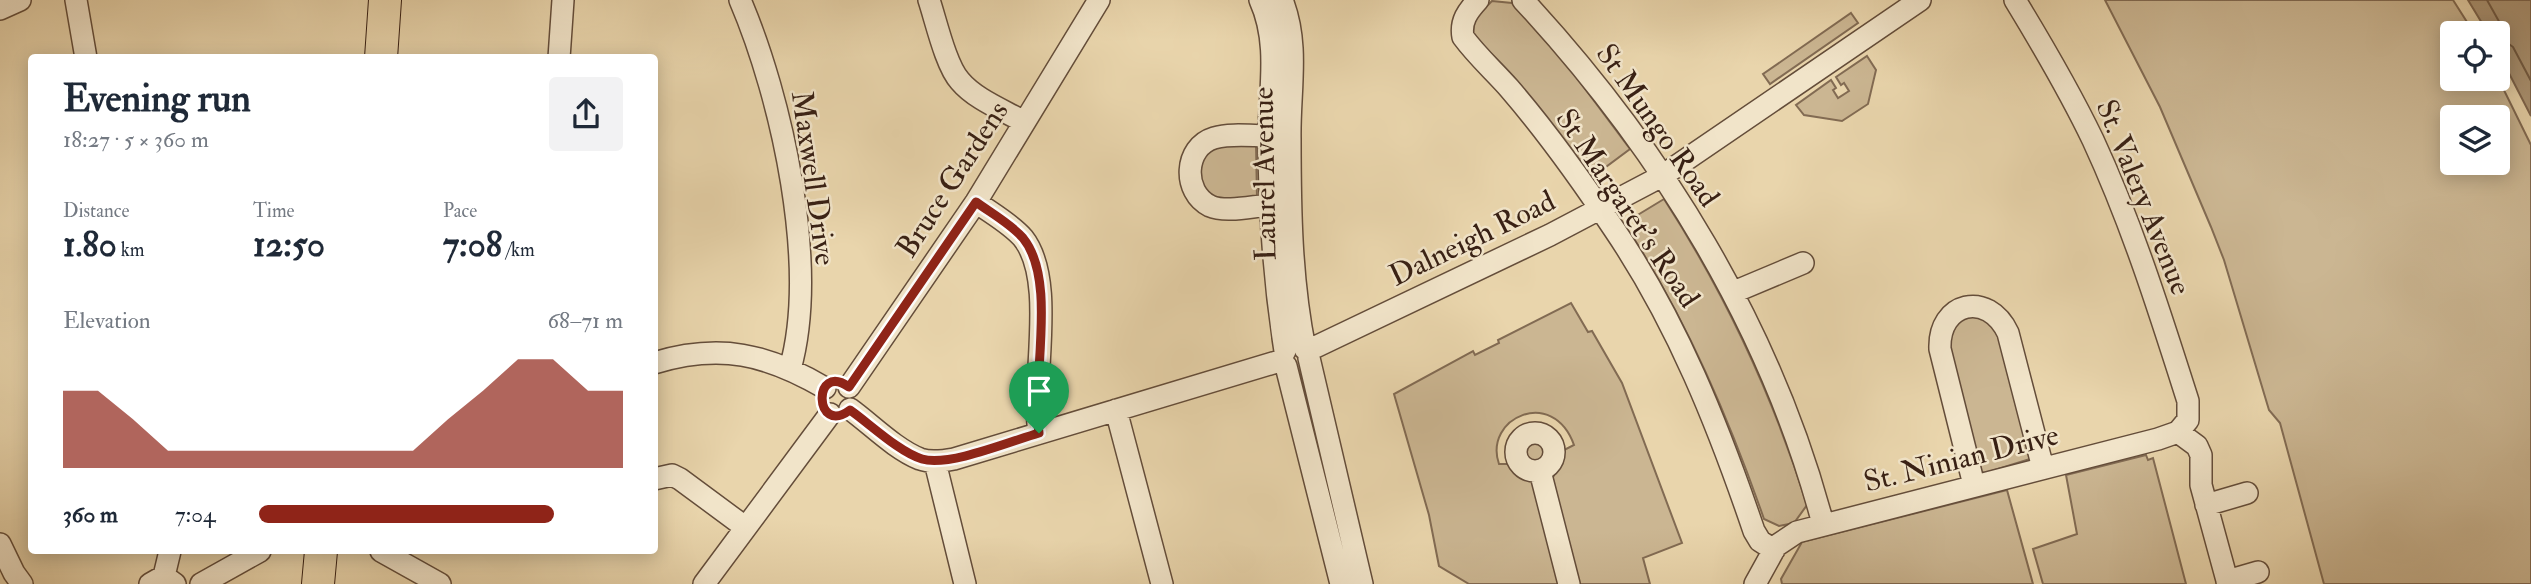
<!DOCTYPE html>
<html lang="en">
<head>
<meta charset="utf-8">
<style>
	body { margin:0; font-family:"IM FELL Double Pica",serif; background:#f2f2f3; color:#1f2937; height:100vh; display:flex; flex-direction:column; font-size:26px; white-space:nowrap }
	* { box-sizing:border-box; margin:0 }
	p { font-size:23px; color:#747a83 }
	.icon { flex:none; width:38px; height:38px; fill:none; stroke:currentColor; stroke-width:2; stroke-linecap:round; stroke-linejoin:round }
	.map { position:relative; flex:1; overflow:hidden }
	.side { position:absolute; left:28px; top:54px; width:630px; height:500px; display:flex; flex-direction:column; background:#fff; border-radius:7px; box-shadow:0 4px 18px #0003 }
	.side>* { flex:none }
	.tools { position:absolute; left:2440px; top:21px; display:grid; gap:14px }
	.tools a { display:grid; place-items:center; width:70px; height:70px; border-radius:7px; background:#fff; box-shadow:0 4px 18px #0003; font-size:35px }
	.pin { position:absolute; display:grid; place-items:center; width:60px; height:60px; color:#fff; margin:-72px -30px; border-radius:50% 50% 50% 0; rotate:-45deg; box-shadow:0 0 7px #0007 }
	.pin .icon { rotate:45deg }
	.round { display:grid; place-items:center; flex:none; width:74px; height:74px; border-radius:7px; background:#f2f2f3 }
	.overview { display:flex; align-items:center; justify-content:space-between; height:119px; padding:0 35px }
	h1 { font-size:38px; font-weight:800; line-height:52px }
	.metrics { display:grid; grid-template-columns:repeat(3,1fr); gap:10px; height:119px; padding:7px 35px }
	.metrics div { display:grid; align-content:center }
	.metrics b { font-size:35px; font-weight:800 }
	.metrics small { font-size:19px; font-weight:400 }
	.metrics p { font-size:19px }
	.chart { height:196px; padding:14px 35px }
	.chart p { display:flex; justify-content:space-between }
	.chart svg { width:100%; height:126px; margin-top:7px; fill:#8f2418; opacity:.7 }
	ul { padding:0 35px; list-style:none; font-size:23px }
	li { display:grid; grid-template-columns:112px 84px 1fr; align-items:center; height:52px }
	li i { height:18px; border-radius:9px; background:#8f2418 }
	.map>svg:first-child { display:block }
	.green { fill:#cbb692; stroke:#826b53; stroke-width:2; fill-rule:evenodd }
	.water { fill:#ad9778; stroke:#7e6750; stroke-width:2 }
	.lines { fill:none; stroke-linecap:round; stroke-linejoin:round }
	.shore { stroke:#725c46; stroke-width:2 }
	.minor-casing { stroke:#644d3a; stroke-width:24 }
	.highway-casing { stroke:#382014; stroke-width:34 }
	.minor { stroke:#f1e4c9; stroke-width:21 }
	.highway { stroke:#e9d5ac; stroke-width:32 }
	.route-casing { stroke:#fff; stroke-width:14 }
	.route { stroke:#8f2418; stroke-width:9 }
	.labels { text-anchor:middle; stroke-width:5; stroke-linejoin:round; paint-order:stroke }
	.street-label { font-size:30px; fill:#382014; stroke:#f1e4c9 }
</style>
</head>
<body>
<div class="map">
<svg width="2531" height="584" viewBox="0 0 2531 584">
	<rect width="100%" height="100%" fill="#e9d5ac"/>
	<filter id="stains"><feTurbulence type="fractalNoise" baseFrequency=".00286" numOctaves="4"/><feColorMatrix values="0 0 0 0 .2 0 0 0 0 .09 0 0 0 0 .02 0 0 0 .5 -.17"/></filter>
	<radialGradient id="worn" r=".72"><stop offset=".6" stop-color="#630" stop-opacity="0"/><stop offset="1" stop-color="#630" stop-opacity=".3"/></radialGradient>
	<!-- green -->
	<path class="green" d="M 2105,0 L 2453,0 L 2474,33 L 2452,33 L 2452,79 L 2497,79 L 2497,76 L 2531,145 L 2531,584 L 2324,584 L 2280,423 L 2269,410 L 2224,260 L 2211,227 L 2160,107 ZM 2497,117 L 2497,163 L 2452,163 L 2452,117 Z
		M 1492,1 L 1512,3 L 1568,66 L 1630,149 L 1591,178 L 1508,72 L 1473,34 L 1474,19 Z
		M 1851,13 L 1858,23 L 1770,84 L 1763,74 Z
		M 1867,56 L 1876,70 L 1868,104 L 1842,121 L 1804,115 L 1796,105 L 1831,80 L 1836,88 L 1833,90 L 1838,98 L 1849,91 L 1844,83 L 1841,85 L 1836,77 Z
		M 1256,143 L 1257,199 L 1214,201 L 1199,184 L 1203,153 L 1212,145 Z
		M 1664,199 C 1726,295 1773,396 1807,505 L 1794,523 L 1779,526 L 1764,519 C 1729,419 1688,323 1631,234 L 1643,227 L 1636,216 Z
		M 1571,303 L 1588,332 L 1592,331 L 1622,383 L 1682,543 L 1643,558 L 1650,584 L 1578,584 L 1552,480 L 1564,450 L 1574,445 C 1553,386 1483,418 1499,464 L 1509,464 L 1533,482 L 1559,584 L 1469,584 L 1439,566 L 1429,515 L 1394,394 L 1473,351 L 1475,355 L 1499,343 L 1498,340 Z
		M 1972,314 L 1995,321 L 2030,459 L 1985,473 L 1981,472 L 1946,335 L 1948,329 Z
		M1522 452a13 13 0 1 1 26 0a13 13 0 1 1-26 0Z
		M 2146,455 L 2148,460 L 2153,458 L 2186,584 L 2043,584 L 2033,549 L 2077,534 L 2066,475 Z
		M 2007,490 L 2033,584 L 1782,584 L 1781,579 L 1802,542 Z"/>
	<!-- water -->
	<path class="water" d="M 2468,0 L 2531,0 L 2531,116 L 2497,50 L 2497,33 L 2488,33 Z"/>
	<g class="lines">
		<!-- shore -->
		<path class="shore" d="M 2487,0 L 2501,25 L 2502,39 L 2513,47 L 2531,81"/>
		<!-- minor casing -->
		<g class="minor-casing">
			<path id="minor" d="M 76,0 L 86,58
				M 740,0 C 782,98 819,266 790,369
				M 929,0 C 936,21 946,66 960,81 C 975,99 1003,110 1024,122
				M 1260,0 C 1280,44 1269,91 1269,137 C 1269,209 1274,280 1285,351
				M 1282,0 C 1300,45 1289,92 1290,139 C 1290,209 1291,280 1305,349
				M 1478,0 C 1468,11 1460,21 1463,37 C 1477,56 1494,71 1509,88 C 1547,132 1582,181 1614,229 C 1677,322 1718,425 1754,531 L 1760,541 L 1774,550
				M 1523,0 C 1661,149 1771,327 1823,524
				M 0,9 L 20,0
				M 559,58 L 563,0
				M 1269,136 C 1252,136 1231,133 1214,138 C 1184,147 1182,192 1210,206 C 1226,213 1253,206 1270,205
				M 976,202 C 991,213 1011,224 1023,238 C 1057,281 1031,380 1039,433
				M 1734,292 L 1803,263
				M 1307,351 L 1550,235 L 1662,176 L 1920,0
				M 1309,358 L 1362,584
				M 654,363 C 720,343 767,354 825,388
				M 1286,366 L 1341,584
				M 849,387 L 976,202 L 1099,0
				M 850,409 C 872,425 895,449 920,459 C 931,463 943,461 954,459 L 1283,360
				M 1116,410 L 1162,584
				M 2178,432 L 2197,446 L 2201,455 L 2201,485 L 2228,584
				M1516 452a19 19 0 1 1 38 0a19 19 0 1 1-38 0Z
				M 935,462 L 965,584
				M 1540,471 L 1569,584
				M 654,479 L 672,475 L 680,479 L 745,527
				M 1974,485 L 1940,349 C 1938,302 1988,290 2008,333 L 2043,468
				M 2206,505 L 2247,493
				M 0,544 L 14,573 L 22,584
				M 381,551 L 440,584
				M 164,576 L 170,551
				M 2227,581 L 2258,572
				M 150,584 L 164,576 L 175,584
				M 201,584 L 260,551
				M 704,584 L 830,414
				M 1755,584 L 1776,546 L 1797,532 L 2158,439 L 2178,432 L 2188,420 L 2188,401 C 2160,313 2132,224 2093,140 C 2070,92 2043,46 2015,0"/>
		</g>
		<!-- highway casing -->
		<g class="highway-casing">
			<path id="highway" d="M 381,58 L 385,0
				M 318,584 L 321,551"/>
		</g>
		<!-- minor -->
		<use href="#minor" class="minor"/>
		<!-- highway -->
		<use href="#highway" class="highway"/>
	</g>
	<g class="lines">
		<!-- route casing -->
		<g class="route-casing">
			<path id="route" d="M 976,202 C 991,213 1011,224 1023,238 C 1058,281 1031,380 1039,433 C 1011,441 949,467 922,459 C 899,452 870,424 850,410 C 814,437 812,361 849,387 Z"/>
		</g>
		<!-- route -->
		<use href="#route" class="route"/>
	</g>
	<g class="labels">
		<!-- street labels -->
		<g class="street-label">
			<text transform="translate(1658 125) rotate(55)" y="10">St Mungo Road</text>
			<text transform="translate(1264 174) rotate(-91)" y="10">Laurel Avenue</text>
			<text transform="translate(814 178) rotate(82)" y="10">Maxwell Drive</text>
			<text transform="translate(952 179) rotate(-57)" y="10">Bruce Gardens</text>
			<text transform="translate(2144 197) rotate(68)" y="10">St. Valery Avenue</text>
			<text transform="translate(1628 208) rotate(56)" y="10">St Margaret's Road</text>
			<text transform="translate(1472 238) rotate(-26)" y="10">Dalneigh Road</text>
			<text transform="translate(1961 458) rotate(-14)" y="10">St. Ninian Drive</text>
		</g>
	</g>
	<rect width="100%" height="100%" filter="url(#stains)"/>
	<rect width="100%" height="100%" fill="url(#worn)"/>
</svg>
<div class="tools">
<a><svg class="icon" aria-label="locate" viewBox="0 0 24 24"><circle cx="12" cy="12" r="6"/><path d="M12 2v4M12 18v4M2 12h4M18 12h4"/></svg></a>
<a><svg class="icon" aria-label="layers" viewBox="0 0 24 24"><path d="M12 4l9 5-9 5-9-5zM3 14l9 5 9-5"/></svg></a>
</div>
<div class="pin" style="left:1039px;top:433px;background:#1e9e55"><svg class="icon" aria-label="arrive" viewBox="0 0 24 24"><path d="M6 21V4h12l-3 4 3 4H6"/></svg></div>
<section class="side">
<div class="overview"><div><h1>Evening run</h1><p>18:27 · 5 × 360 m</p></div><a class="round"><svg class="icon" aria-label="share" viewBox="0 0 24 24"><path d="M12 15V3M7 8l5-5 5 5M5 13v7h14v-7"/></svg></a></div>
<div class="metrics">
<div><p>Distance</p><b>1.80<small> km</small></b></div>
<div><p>Time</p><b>12:50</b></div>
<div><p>Pace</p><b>7:08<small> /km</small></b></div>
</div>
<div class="chart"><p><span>Elevation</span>68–71 m</p>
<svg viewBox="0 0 160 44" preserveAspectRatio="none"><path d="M0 44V17L10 17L20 27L30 38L40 38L50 38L60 38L70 38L80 38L90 38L100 38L110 27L120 17L130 6L140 6L150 17L160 17V44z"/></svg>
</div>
<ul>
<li><b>360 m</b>7:04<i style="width:81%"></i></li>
</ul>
</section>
</div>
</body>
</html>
